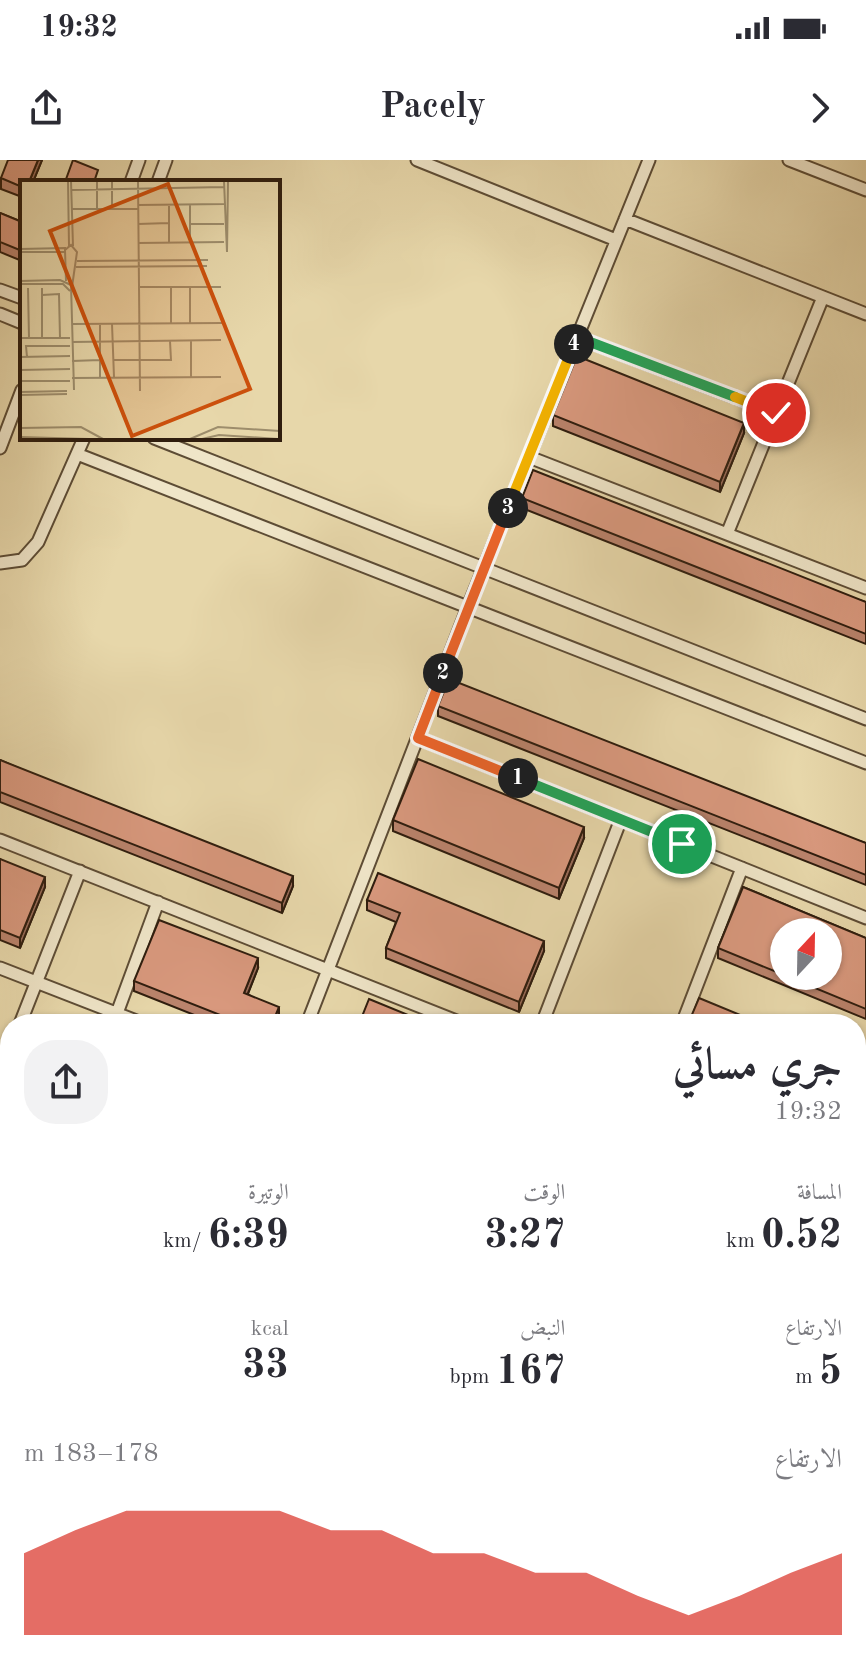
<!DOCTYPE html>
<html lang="ar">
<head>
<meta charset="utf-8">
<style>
	body { margin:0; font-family:"Old Standard TT",Amiri,serif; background:#f2f2f3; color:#2b2b33; direction:rtl; height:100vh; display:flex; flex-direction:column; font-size:30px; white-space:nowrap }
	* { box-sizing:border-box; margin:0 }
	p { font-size:26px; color:#7c7c81 }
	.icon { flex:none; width:44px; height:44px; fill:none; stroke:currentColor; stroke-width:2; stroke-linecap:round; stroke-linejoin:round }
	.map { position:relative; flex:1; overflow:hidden; direction:ltr }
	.side { position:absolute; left:0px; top:854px; width:866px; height:650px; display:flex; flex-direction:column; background:#fff; border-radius:32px 32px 0 0; box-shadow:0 2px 6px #0004; direction:rtl }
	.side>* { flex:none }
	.needle { width:52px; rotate:22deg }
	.controls { position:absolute; left:770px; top:758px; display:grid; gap:16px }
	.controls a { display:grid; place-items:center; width:72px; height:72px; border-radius:50%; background:#fff; box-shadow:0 2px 6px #0004; font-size:40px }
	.pin { position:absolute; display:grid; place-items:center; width:68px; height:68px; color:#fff; margin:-34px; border:4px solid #fff; border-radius:50%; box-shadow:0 2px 8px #0007 }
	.km { position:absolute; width:40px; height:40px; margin:-20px; border-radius:50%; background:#222; color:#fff; font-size:22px; line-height:40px; text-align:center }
	.round { display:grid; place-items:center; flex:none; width:84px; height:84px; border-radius:32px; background:#f2f2f3 }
	.headline { display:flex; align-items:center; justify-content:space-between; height:136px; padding:0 24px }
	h1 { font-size:44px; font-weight:800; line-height:60px }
	.metrics { display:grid; grid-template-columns:repeat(3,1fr); gap:12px; height:136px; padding:8px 24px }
	.metrics div { display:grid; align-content:center }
	.metrics b { font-size:40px; font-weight:800 }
	.metrics small { font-size:22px; font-weight:400 }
	.metrics p { font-size:22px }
	.chart { height:224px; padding:16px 24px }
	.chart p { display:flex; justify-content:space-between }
	.chart svg { width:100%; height:144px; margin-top:8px; fill:#d93025; opacity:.7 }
	.status { display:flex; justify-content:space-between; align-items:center; height:56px; padding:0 40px; background:#fff; direction:ltr }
	.status svg { height:22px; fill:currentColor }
	header { display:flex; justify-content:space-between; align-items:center; height:104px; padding:0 24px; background:#fff; font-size:36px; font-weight:800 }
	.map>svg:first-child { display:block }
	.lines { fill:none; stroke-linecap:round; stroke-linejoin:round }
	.minor-casing { stroke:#5d4c35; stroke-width:15 }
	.minor { stroke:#efe5c8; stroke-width:11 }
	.wall { fill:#ba836c; stroke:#2f1d0e; stroke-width:2; fill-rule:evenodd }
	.shaded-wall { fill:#976a58; stroke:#2f1d0e; stroke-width:2 }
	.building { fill:#d8987d; stroke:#2f1d0e; stroke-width:2 }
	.split-1-casing { stroke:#fff; stroke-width:16 }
	.split-2-casing { stroke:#fff; stroke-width:16 }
	.split-3-casing { stroke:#fff; stroke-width:16 }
	.split-4-casing { stroke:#fff; stroke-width:16 }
	.split-5-casing { stroke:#fff; stroke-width:16 }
	.split-6-casing { stroke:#fff; stroke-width:16 }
	.split-1 { stroke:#22a559; stroke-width:10 }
	.split-2 { stroke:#f0652b; stroke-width:10 }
	.split-3 { stroke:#f0652b; stroke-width:10 }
	.split-4 { stroke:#f5b400; stroke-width:10 }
	.split-5 { stroke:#22a559; stroke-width:10 }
	.split-6 { stroke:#f5b400; stroke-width:10 }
	.inset-road { fill:none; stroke:#9d8d6c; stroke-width:2 }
	.view { fill:#cc500c; fill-opacity:0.15; stroke:#cc500c; stroke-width:4 }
	.inset-edge { fill:none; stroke:#2f1d0e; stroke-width:4 }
</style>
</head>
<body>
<div class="status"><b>19:32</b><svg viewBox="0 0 49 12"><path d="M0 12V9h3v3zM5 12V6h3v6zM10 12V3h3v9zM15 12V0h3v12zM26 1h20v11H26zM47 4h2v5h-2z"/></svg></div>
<header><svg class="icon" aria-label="forward" viewBox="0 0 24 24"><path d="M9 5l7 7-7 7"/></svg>Pacely<svg class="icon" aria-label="share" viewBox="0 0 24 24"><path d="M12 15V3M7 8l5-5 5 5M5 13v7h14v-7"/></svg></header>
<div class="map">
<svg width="866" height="1503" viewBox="0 0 866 1503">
	<rect width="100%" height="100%" fill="#e7d7aa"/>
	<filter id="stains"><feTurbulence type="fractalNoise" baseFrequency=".0025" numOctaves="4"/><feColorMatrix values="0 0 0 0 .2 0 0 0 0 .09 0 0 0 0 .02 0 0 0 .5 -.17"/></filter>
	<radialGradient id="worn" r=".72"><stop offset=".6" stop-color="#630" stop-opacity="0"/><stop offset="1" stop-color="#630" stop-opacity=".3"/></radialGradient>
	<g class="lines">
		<!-- minor casing -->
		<g class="minor-casing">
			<path id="minor" d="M 417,0 L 616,80
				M 789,0 L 866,30
				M 131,22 L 139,0
				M 158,22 L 166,0
				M 625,59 L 866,154
				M 0,130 L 22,138
				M 0,154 L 22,163
				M 577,177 L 776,253
				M 154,278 L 866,559
				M 0,288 L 22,230
				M 77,294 L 866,603
				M 529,297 L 866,428
				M 727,374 L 823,137
				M 0,403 L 22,400 L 38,382 L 84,278
				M 418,578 L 866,758
				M 0,680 L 464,864
				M 0,808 L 144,864
				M 20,864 L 80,711
				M 113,864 L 158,742
				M 307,864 L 468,447 L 649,0
				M 542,864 L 621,659
				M 682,864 L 742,708
				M 0,916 L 10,891
				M 0,1074 L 10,1078"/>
		</g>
		<!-- minor -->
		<use href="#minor" class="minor"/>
	</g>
	<!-- wall -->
	<path class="wall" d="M 42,0 L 33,22 L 22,22 L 22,37 L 1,29 L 1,18 Z
		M 0,53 L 22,62 L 22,101 L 0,92 Z
		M 553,255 L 744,273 L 720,332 L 553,266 Z
		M 522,338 L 866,442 L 866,484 L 522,348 Z
		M 438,546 L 866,683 L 866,725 L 438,556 Z
		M 0,600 L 293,726 L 282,753 L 0,642 Z
		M 393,660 L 584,678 L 559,739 L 393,671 Z
		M 0,699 L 45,727 L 20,788 L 0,780 Z
		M 743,727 L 866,778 L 866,859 L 718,798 L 718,788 ZM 784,772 L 828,772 L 828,816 L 784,816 Z
		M 367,740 L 544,791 L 519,852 L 386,798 L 386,788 L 396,762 L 367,750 Z
		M 258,808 L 248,834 L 279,857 L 276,864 L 217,864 L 134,831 L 134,821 Z
		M 0,1088 L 10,1092 L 10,1134 L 0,1130 Z"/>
	<!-- shaded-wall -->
	<path class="shaded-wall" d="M 38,0 L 42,0 L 33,22 L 29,22 Z
		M 744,263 L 744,273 L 720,332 L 720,322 Z
		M 584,667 L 584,678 L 559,739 L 559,728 Z
		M 293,716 L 293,726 L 282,753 L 282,743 Z
		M 45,717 L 45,727 L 20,788 L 20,778 Z
		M 544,781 L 544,791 L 519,852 L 519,842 Z
		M 258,798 L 258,808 L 244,843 L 244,833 Z
		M 279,847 L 279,857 L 276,864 L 272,864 Z
		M 865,906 L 865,916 L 856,938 L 856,928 Z"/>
	<!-- building -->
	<path class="building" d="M 8,0 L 38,0 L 29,22 L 22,22 L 22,27 L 1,18 Z
		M 73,0 L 98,10 L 94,22 L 65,22 Z
		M 0,53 L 22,62 L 22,91 L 0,82 Z
		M 577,196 L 744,263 L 720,322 L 553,255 Z
		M 533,310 L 866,442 L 866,474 L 522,338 Z
		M 449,519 L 866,683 L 866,715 L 438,546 Z
		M 418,599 L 584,667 L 559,728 L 393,660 Z
		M 0,600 L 293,716 L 282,743 L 0,632 Z
		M 0,699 L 45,717 L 20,778 L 0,770 Z
		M 378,713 L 544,781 L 519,842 L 386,788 L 400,753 L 367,740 Z
		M 743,727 L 866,778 L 866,849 L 786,816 L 828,816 L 828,772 L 784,772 L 784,815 L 718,788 Z
		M 159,760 L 258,798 L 244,833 L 279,847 L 272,864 L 243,864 L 134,821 Z
		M 699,838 L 762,864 L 688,864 Z
		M 369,839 L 430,864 L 359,864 Z
		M 322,860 L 333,864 L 320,864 Z
		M 856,903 L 865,906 L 856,928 Z
		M 0,1088 L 10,1092 L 10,1123 L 0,1119 Z"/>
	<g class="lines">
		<!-- split-1 casing -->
		<g class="split-1-casing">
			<path id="split-1" d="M 518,618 L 682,684"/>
		</g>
		<!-- split-2 casing -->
		<g class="split-2-casing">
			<path id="split-2" d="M 443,513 L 418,578 L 518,618"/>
		</g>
		<!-- split-3 casing -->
		<g class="split-3-casing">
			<path id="split-3" d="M 443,513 L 508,348"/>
		</g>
		<!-- split-4 casing -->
		<g class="split-4-casing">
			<path id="split-4" d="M 508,348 L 574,184"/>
		</g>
		<!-- split-5 casing -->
		<g class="split-5-casing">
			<path id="split-5" d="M 574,184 L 577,177 L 735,237"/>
		</g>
		<!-- split-6 casing -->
		<g class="split-6-casing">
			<path id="split-6" d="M 735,237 L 776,253"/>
		</g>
		<!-- split-1 -->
		<use href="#split-1" class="split-1"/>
		<!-- split-2 -->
		<use href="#split-2" class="split-2"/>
		<!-- split-3 -->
		<use href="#split-3" class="split-3"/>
		<!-- split-4 -->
		<use href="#split-4" class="split-4"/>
		<!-- split-5 -->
		<use href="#split-5" class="split-5"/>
		<!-- split-6 -->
		<use href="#split-6" class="split-6"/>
	</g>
	<!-- overview -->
	<g transform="translate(20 20)">
		<rect width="260" height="260" fill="#e7d7aa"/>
		<path class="inset-road" d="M 48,1 L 49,66M 51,1 L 53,66M 77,1 L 77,29M 92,1 L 92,29M 118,1 L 120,211M 204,1 L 207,72 L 208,1M 51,10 L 204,7M 170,24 L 170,62M 118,25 L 204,24M 149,25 L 149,62M 52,29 L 118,29M 118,44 L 149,43M 170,44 L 204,44M 118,63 L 204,62M 0,69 L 46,68M 0,72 L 45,72M 57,81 L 188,80M 56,87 L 187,86M 0,101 L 40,100 L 51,105 L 54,210M 46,101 L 45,70 L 51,65 L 57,72 L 52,107M 0,104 L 43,104 L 50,111M 118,107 L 201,107M 151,107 L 151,144M 170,107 L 170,143M 8,108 L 9,158M 22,108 L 22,158M 22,115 L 39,114 L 40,158M 52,144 L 202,143M 80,144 L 80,198M 92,144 L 94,197M 0,158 L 50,158M 171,160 L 171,197M 52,162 L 201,160M 0,177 L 50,176M 7,177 L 6,166 L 50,166M 93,180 L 151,180 L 150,161M 52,181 L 80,180M 0,190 L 50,189M 52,198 L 201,197M 0,201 L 50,201M 0,212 L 47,211M 0,215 L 47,214M 0,248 L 61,247 L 83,259M 0,257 L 69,259M 170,259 L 198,247 L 260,251M 182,259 L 199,255 L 258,259"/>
		<path class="view" d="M 148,4 L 230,209 L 112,256 L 30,51 Z"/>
		<rect width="260" height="260" class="inset-edge"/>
	</g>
	<rect width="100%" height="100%" filter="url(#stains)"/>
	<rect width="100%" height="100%" fill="url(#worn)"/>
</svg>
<div class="controls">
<a><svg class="needle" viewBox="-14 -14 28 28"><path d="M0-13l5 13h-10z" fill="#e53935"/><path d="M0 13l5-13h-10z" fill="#7c7c81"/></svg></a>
</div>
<div class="pin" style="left:682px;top:684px;background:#1e9e55"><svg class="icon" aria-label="arrive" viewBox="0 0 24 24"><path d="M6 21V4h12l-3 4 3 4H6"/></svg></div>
<div class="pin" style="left:776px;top:253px;background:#d93025"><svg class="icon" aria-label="check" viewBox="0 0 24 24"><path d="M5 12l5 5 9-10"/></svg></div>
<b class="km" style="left:518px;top:618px">1</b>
<b class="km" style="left:443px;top:513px">2</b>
<b class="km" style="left:508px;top:348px">3</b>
<b class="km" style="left:574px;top:184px">4</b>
<section class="side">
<div class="headline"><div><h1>جري مسائي</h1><p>19:32</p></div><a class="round"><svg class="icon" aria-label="share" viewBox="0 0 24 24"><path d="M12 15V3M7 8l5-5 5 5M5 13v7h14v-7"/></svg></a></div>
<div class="metrics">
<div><p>المسافة</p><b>0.52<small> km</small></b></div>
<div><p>الوقت</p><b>3:27</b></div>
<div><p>الوتيرة</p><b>6:39<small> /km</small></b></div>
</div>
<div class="metrics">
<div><p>الارتفاع</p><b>5<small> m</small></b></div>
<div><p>النبض</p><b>167<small> bpm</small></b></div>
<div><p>kcal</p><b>33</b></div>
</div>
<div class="chart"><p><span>الارتفاع</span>178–183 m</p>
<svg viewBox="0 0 160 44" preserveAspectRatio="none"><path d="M0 44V19L10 12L20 6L30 6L40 6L50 6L60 12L70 12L80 19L90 19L100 25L110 25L120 32L130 38L140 32L150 25L160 19V44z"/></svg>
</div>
</section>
</div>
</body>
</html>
